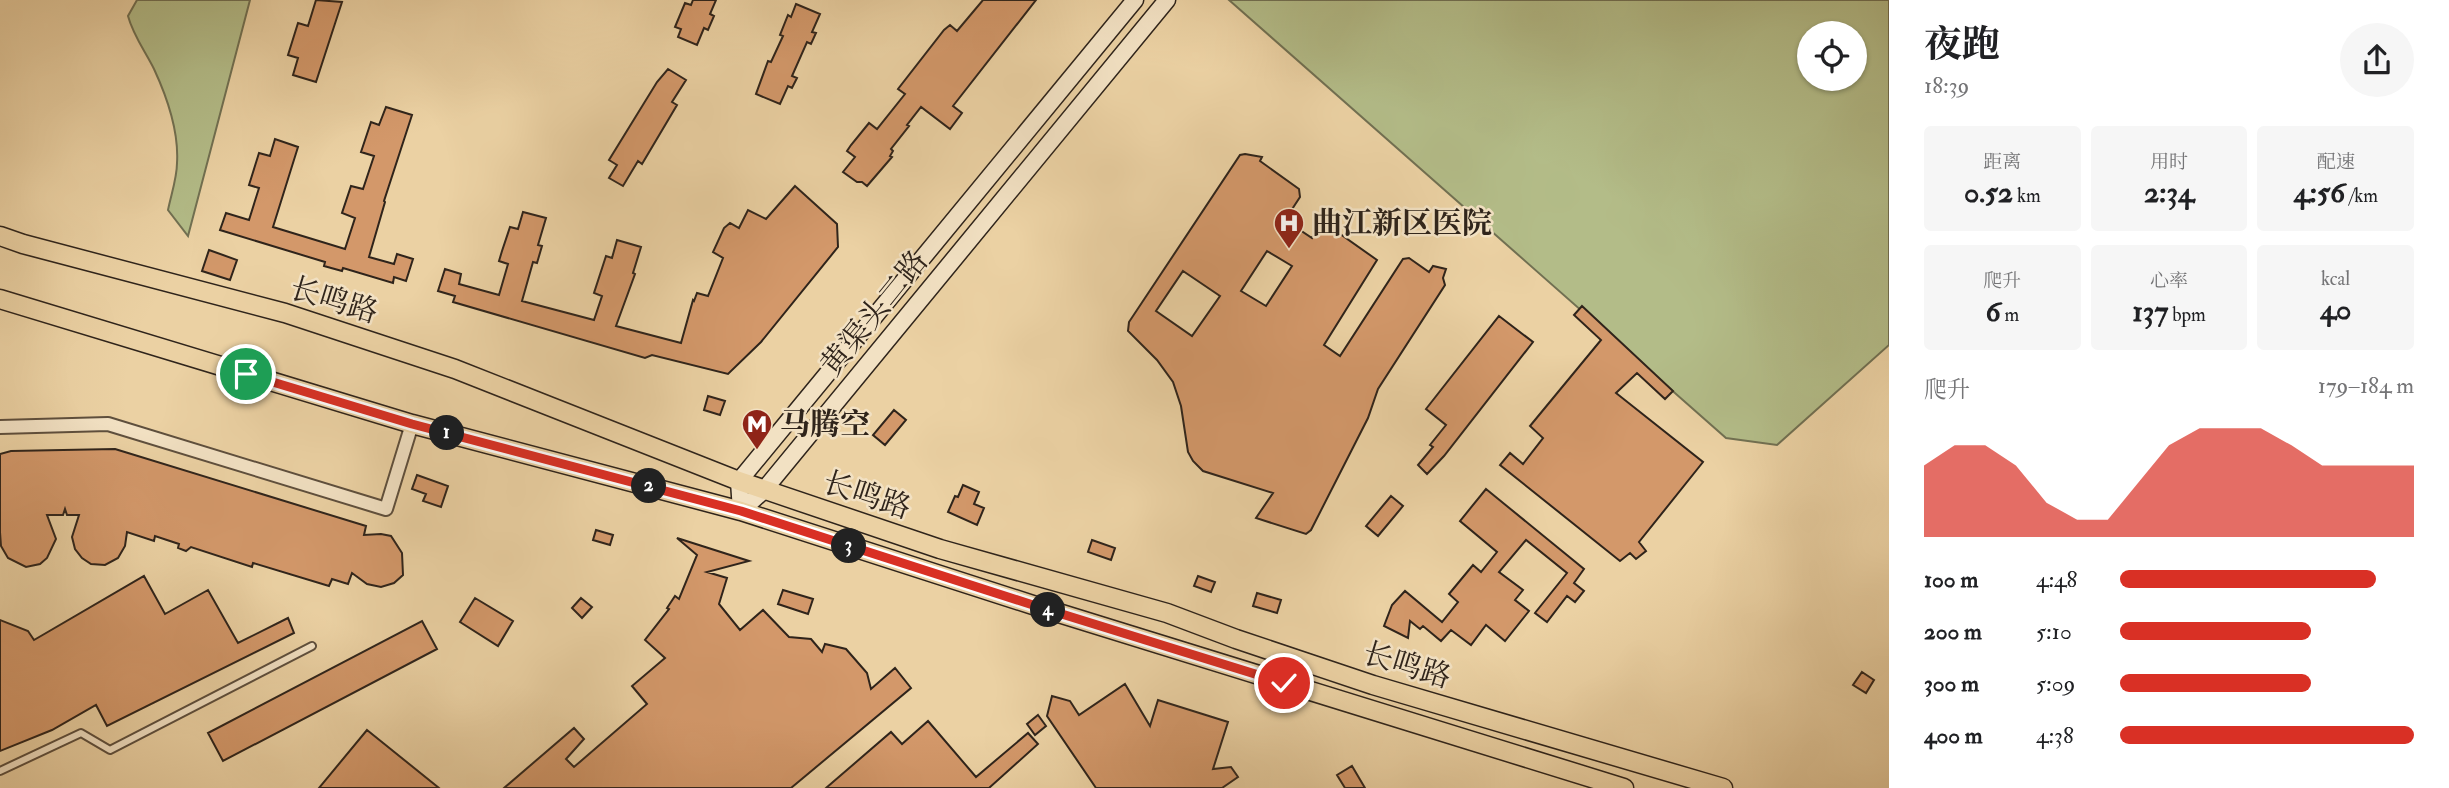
<!DOCTYPE html>
<html lang="zh">
<head>
<meta charset="utf-8">
<style>
	body { margin:0; font-family:"IM FELL Double Pica","Noto Serif SC",serif; background:#f6f6f6; color:#202124; height:100vh; display:flex; flex-direction:column; font-size:26px; white-space:nowrap }
	* { box-sizing:border-box; margin:0 }
	p { font-size:23px; color:#757577 }
	.icon { flex:none; width:38px; height:38px; fill:none; stroke:currentColor; stroke-width:2; stroke-linecap:round; stroke-linejoin:round }
	.map { position:relative; flex:1; overflow:hidden }
	.side { display:flex; flex-direction:column; background:#fff; width:560px }
	.side>* { flex:none }
	.tools { position:absolute; left:1797px; top:21px; display:grid; gap:14px }
	.tools a { display:grid; place-items:center; width:70px; height:70px; border-radius:50%; background:#fff; box-shadow:0 2px 5px #0004; font-size:35px }
	.pin { position:absolute; display:grid; place-items:center; width:60px; height:60px; color:#fff; margin:-30px; border:4px solid #fff; border-radius:50%; box-shadow:0 2px 7px #0007 }
	.km { position:absolute; width:35px; height:35px; margin:-18px; border-radius:50%; background:#222; color:#fff; font-size:19px; line-height:35px; text-align:center }
	.round { display:grid; place-items:center; flex:none; width:74px; height:74px; border-radius:37px; background:#f6f6f6 }
	.summary { display:flex; align-items:center; justify-content:space-between; height:119px; padding:0 35px }
	h1 { font-size:38px; font-weight:700; line-height:52px }
	.metrics { display:grid; grid-template-columns:repeat(3,1fr); gap:10px; height:119px; padding:7px 35px }
	.metrics div { display:grid; align-content:center; border-radius:7px; background:#f6f6f6; text-align:center }
	.metrics b { font-size:30px; font-weight:700 }
	.metrics small { font-size:19px; font-weight:400 }
	.metrics p { font-size:19px }
	.chart { height:196px; padding:14px 35px }
	.chart p { display:flex; justify-content:space-between }
	.chart svg { width:100%; height:126px; margin-top:7px; fill:#d93025; opacity:.7 }
	ul { padding:0 35px; list-style:none; font-size:23px }
	li { display:grid; grid-template-columns:112px 84px 1fr; align-items:center; height:52px }
	li i { height:18px; border-radius:9px; background:#d93025 }
	main { display:flex; flex:1; min-height:0 }
	.map>svg:first-child { display:block }
	.green { fill:#b3bc88; stroke:#717052; stroke-width:2; fill-rule:evenodd }
	.building { fill:#d3986a; stroke:#2f241b; stroke-width:2; fill-rule:evenodd }
	.lines { fill:none; stroke-linecap:round; stroke-linejoin:round }
	.lane-casing { stroke:#5e4f3d; stroke-width:10 }
	.street-casing { stroke:#5e4f3d; stroke-width:16 }
	.secondary-casing { stroke:#2f241b; stroke-width:19 }
	.primary-casing { stroke:#2f241b; stroke-width:21 }
	.lane { stroke:#f2e1c3; stroke-width:6 }
	.street { stroke:#f2e1c3; stroke-width:12 }
	.secondary { stroke:#f2e1c3; stroke-width:16 }
	.primary { stroke:#ebd1a3; stroke-width:18 }
	.route-casing { stroke:#fff; stroke-width:14 }
	.route { stroke:#d93025; stroke-width:9 }
	.labels { text-anchor:middle; stroke-width:5; stroke-linejoin:round; paint-order:stroke }
	.poi-label { font-size:30px; font-weight:bold; fill:#2f241b; stroke:#f2e1c3; text-anchor:start }
	.street-label { font-size:30px; fill:#2f241b; stroke:#f2e1c3 }
</style>
</head>
<body>
<main>
<div class="map">
<svg width="1889" height="788" viewBox="0 0 1889 788">
	<rect width="100%" height="100%" fill="#ebd1a3"/>
	<filter id="stains"><feTurbulence type="fractalNoise" baseFrequency=".00286" numOctaves="4"/><feColorMatrix values="0 0 0 0 .2 0 0 0 0 .09 0 0 0 0 .02 0 0 0 .5 -.17"/></filter>
	<radialGradient id="worn" r=".72"><stop offset=".6" stop-color="#630" stop-opacity="0"/><stop offset="1" stop-color="#630" stop-opacity=".3"/></radialGradient>
	<!-- green -->
	<path class="green" d="M 137,0 L 250,0 L 188,236 L 168,210 C 171,195 177,178 177,163 C 179,131 167,97 154,69 C 145,51 133,35 128,16 Z
		M 1229,0 L 1889,0 L 1889,345 L 1777,445 L 1726,438 ZM 1810,33 L 1855,33 L 1855,79 L 1810,79 Z"/>
	<!-- building -->
	<path class="building" d="M 316,0 L 342,2 L 316,82 L 293,75 L 298,58 L 288,55 L 298,23 L 308,26 Z
		M 693,0 L 716,0 L 710,14 L 714,16 L 708,30 L 704,28 L 697,45 L 678,37 L 681,29 L 675,27 L 685,3 L 691,5 Z
		M 983,0 L 1036,0 L 953,106 L 962,113 L 950,129 L 921,107 L 907,125 L 909,126 L 891,149 L 893,151 L 890,156 L 892,157 L 867,186 L 862,182 L 857,182 L 843,172 L 855,157 L 847,151 L 851,145 L 869,123 L 877,129 L 905,94 L 898,89 L 944,30 L 950,25 L 957,31 Z
		M 796,4 L 820,14 L 812,32 L 816,33 L 811,44 L 807,42 L 792,76 L 797,78 L 792,88 L 788,86 L 780,104 L 756,94 L 768,61 L 771,62 L 783,36 L 780,35 L 788,15 L 791,17 Z
		M 668,69 L 686,80 L 672,102 L 677,105 L 642,164 L 638,161 L 623,186 L 609,178 L 617,165 L 609,160 L 657,82 Z
		M 386,107 L 412,115 L 384,201 L 385,202 L 369,257 L 394,264 L 397,254 L 413,259 L 406,281 L 394,277 L 393,283 L 343,268 L 342,271 L 324,266 L 325,262 L 220,230 L 226,213 L 249,220 L 259,188 L 249,185 L 259,153 L 270,156 L 275,139 L 298,147 L 273,227 L 345,249 L 355,218 L 342,213 L 351,186 L 363,189 L 374,156 L 361,152 L 371,122 L 379,125 Z
		M 1245,154 L 1262,157 L 1260,161 L 1299,189 L 1300,197 L 1285,220 L 1312,238 L 1320,224 L 1326,224 L 1377,260 L 1324,345 L 1340,356 L 1403,259 L 1409,258 L 1429,272 L 1433,266 L 1446,269 L 1443,278 L 1445,285 L 1378,389 L 1368,418 L 1311,530 L 1306,534 L 1256,518 L 1273,493 L 1203,471 L 1193,461 L 1188,452 L 1181,406 L 1173,382 L 1157,360 L 1128,331 L 1129,322 L 1240,155 ZM 1267,251 L 1292,266 L 1266,306 L 1241,291 ZM 1183,271 L 1220,296 L 1192,336 L 1156,311 Z
		M 795,186 L 837,224 L 838,247 L 761,342 L 728,374 L 652,355 L 645,358 L 453,302 L 455,296 L 438,291 L 445,269 L 461,274 L 459,284 L 499,295 L 508,264 L 499,261 L 502,251 L 510,227 L 518,229 L 523,212 L 546,218 L 538,245 L 542,246 L 537,263 L 533,262 L 522,301 L 594,320 L 602,296 L 594,293 L 606,256 L 612,258 L 617,240 L 641,247 L 633,273 L 635,274 L 616,326 L 681,343 L 693,300 L 694,301 L 697,293 L 708,296 L 723,258 L 713,252 L 724,228 L 730,223 L 739,228 L 748,210 L 766,219 Z
		M 209,250 L 237,260 L 230,280 L 202,271 Z
		M 1582,306 L 1673,391 L 1665,399 L 1637,373 L 1616,393 L 1703,462 L 1639,542 L 1646,551 L 1636,559 L 1630,553 L 1620,561 L 1500,465 L 1510,453 L 1523,464 L 1543,438 L 1530,426 L 1601,340 L 1574,315 Z
		M 1499,316 L 1533,342 L 1444,456 L 1427,474 L 1418,465 L 1433,447 L 1430,445 L 1446,425 L 1426,409 Z
		M 708,396 L 725,401 L 720,415 L 704,410 Z
		M 894,410 L 906,420 L 885,445 L 873,435 Z
		M 115,449 L 366,526 L 364,535 L 381,534 L 391,536 L 402,553 L 403,575 L 394,583 L 381,587 L 367,584 L 352,573 L 348,584 L 332,579 L 329,586 L 253,563 L 252,567 L 191,547 L 186,551 L 178,548 L 179,544 L 155,536 L 154,541 L 127,532 L 125,546 L 118,558 L 105,565 L 91,564 L 82,558 L 75,549 L 72,537 L 79,515 L 67,515 L 65,509 L 63,515 L 47,515 L 56,539 L 47,558 L 40,564 L 26,567 L 8,558 L 1,546 L 0,532 L 0,454 L 11,451 Z
		M 417,475 L 448,486 L 441,507 L 423,501 L 426,494 L 412,489 Z
		M 963,485 L 979,492 L 974,504 L 984,508 L 977,525 L 948,512 L 955,496 L 958,497 Z
		M 1486,489 L 1584,569 L 1574,583 L 1584,591 L 1575,602 L 1567,596 L 1547,622 L 1535,613 L 1567,573 L 1526,540 L 1499,572 L 1523,590 L 1515,600 L 1529,611 L 1505,641 L 1486,625 L 1471,645 L 1451,630 L 1441,641 L 1423,626 L 1420,629 L 1410,621 L 1408,638 L 1384,626 L 1392,605 L 1405,591 L 1442,622 L 1458,602 L 1449,594 L 1473,565 L 1481,572 L 1497,552 L 1460,521 Z
		M 1391,496 L 1403,506 L 1378,536 L 1366,526 Z
		M 596,530 L 613,535 L 610,545 L 593,540 Z
		M 677,538 L 749,561 L 707,572 L 727,578 L 719,604 L 740,630 L 763,610 L 789,637 L 811,639 L 822,652 L 825,644 L 846,649 L 867,673 L 871,689 L 895,668 L 911,688 L 791,788 L 504,788 L 574,728 L 584,739 L 566,759 L 574,767 L 647,704 L 632,686 L 665,658 L 645,640 L 669,609 L 667,608 L 675,596 L 679,599 L 697,555 Z
		M 1092,540 L 1115,548 L 1111,560 L 1088,552 Z
		M 144,576 L 165,614 L 208,590 L 238,643 L 288,618 L 294,633 L 107,726 L 96,705 L 52,730 L 0,751 L 0,620 L 28,631 L 34,640 Z
		M 1198,576 L 1215,582 L 1211,592 L 1194,586 Z
		M 783,590 L 813,599 L 808,614 L 778,604 Z
		M 1257,593 L 1281,600 L 1277,613 L 1253,606 Z
		M 475,598 L 513,621 L 498,646 L 460,622 Z
		M 581,598 L 592,607 L 582,618 L 572,608 Z
		M 422,621 L 437,649 L 223,761 L 208,733 Z
		M 1862,672 L 1874,680 L 1866,693 L 1853,685 Z
		M 1125,684 L 1150,726 L 1158,700 L 1228,722 L 1213,769 L 1231,767 L 1238,777 L 1222,788 L 1096,788 L 1047,716 L 1052,696 L 1070,701 L 1079,715 Z
		M 1038,715 L 1046,726 L 1035,735 L 1027,724 Z
		M 928,721 L 976,777 L 1028,733 L 1038,744 L 989,788 L 826,788 L 891,732 L 902,744 Z
		M 367,730 L 439,788 L 319,788 Z
		M 1352,766 L 1365,788 L 1345,788 L 1337,775 Z"/>
	<g class="lines">
		<!-- lane casing -->
		<g class="lane-casing">
			<path id="lane" d="M 0,771 L 81,733 L 110,750 L 312,646"/>
		</g>
		<!-- street casing -->
		<g class="street-casing">
			<path id="street" d="M 0,427 L 108,424 L 386,509 L 412,424"/>
		</g>
		<!-- secondary casing -->
		<g class="secondary-casing">
			<path id="secondary" d="M 741,511 L 764,490 L 1167,0
				M 741,511 L 739,481 L 1135,0"/>
		</g>
		<!-- primary casing -->
		<g class="primary-casing">
			<path id="primary" d="M 0,236 L 23,244 L 285,313 L 455,369 L 739,481 L 940,549 L 1167,613 L 1236,639 L 1373,685 L 1723,788
				M 0,299 L 412,424 L 741,511 L 1036,606 L 1624,788"/>
		</g>
		<!-- lane -->
		<use href="#lane" class="lane"/>
		<!-- street -->
		<use href="#street" class="street"/>
		<!-- secondary -->
		<use href="#secondary" class="secondary"/>
		<!-- primary -->
		<use href="#primary" class="primary"/>
	</g>
	<g class="lines">
		<!-- route casing -->
		<g class="route-casing">
			<path id="route" d="M 246,374 L 412,424 L 741,511 L 1036,606 L 1284,683"/>
		</g>
		<!-- route -->
		<use href="#route" class="route"/>
	</g>
	<!-- icons -->
	<defs>
		<g id="hospital-pin" transform="scale(1.575)"><path d="M0 17L-7.5 6A9.5 9.5 0 1 1 7.5 6Z" fill="#8f2418" stroke="#f2e1c3"/><path d="M-5-5h3v3.5h4V-5h3V5h-3V1.5h-4V5h-3Z" fill="#fff"/></g>
		<g id="metro-pin" transform="scale(1.575)"><path d="M0 17L-7.5 6A9.5 9.5 0 1 1 7.5 6Z" fill="#8f2418" stroke="#f2e1c3"/><path d="M-5.5 5V-5H-3L0 0L3-5H5.5V5H3V-.5L0 4L-3-.5V5Z" fill="#fff"/></g>
	</defs>
	<g fill-rule="evenodd">
		<use href="#hospital-pin" x="1289" y="223"/>
		<use href="#metro-pin" x="757" y="424"/>
	</g>
	<g class="labels">
		<!-- poi labels -->
		<g class="poi-label">
			<text x="1312" y="233">曲江新区医院</text>
			<text x="780" y="434">马腾空</text>
		</g>
		<!-- street labels -->
		<g class="street-label">
			<text transform="translate(334 300) rotate(17)" y="10">长鸣路</text>
			<text transform="translate(874 313) rotate(-51)" y="10">黄渠头二路</text>
			<text transform="translate(867 495) rotate(18)" y="10">长鸣路</text>
			<text transform="translate(1407 665) rotate(17)" y="10">长鸣路</text>
		</g>
	</g>
	<rect width="100%" height="100%" filter="url(#stains)"/>
	<rect width="100%" height="100%" fill="url(#worn)"/>
</svg>
<div class="tools">
<a><svg class="icon" aria-label="locate" viewBox="0 0 24 24"><circle cx="12" cy="12" r="6"/><path d="M12 2v4M12 18v4M2 12h4M18 12h4"/></svg></a>
</div>
<div class="pin" style="left:246px;top:374px;background:#1e9e55"><svg class="icon" aria-label="arrive" viewBox="0 0 24 24"><path d="M6 21V4h12l-3 4 3 4H6"/></svg></div>
<div class="pin" style="left:1284px;top:683px;background:#d93025"><svg class="icon" aria-label="check" viewBox="0 0 24 24"><path d="M5 12l5 5 9-10"/></svg></div>
<b class="km" style="left:447px;top:433px">1</b>
<b class="km" style="left:649px;top:486px">2</b>
<b class="km" style="left:849px;top:546px">3</b>
<b class="km" style="left:1048px;top:610px">4</b>
</div>
<section class="side">
<div class="summary"><div><h1>夜跑</h1><p>18:39</p></div><a class="round"><svg class="icon" aria-label="share" viewBox="0 0 24 24"><path d="M12 15V3M7 8l5-5 5 5M5 13v7h14v-7"/></svg></a></div>
<div class="metrics">
<div><p>距离</p><b>0.52<small> km</small></b></div>
<div><p>用时</p><b>2:34</b></div>
<div><p>配速</p><b>4:56<small> /km</small></b></div>
</div>
<div class="metrics">
<div><p>爬升</p><b>6<small> m</small></b></div>
<div><p>心率</p><b>137<small> bpm</small></b></div>
<div><p>kcal</p><b>40</b></div>
</div>
<div class="chart"><p><span>爬升</span>179–184 m</p>
<svg viewBox="0 0 160 44" preserveAspectRatio="none"><path d="M0 44V19L10 12L20 12L30 19L40 32L50 38L60 38L70 25L80 12L90 6L100 6L110 6L120 12L130 19L140 19L150 19L160 19V44z"/></svg>
</div>
<ul>
<li><b>100 m</b>4:48<i style="width:87%"></i></li>
<li><b>200 m</b>5:10<i style="width:65%"></i></li>
<li><b>300 m</b>5:09<i style="width:65%"></i></li>
<li><b>400 m</b>4:38<i style="width:100%"></i></li>
</ul>
</section>
</main>
</body>
</html>
